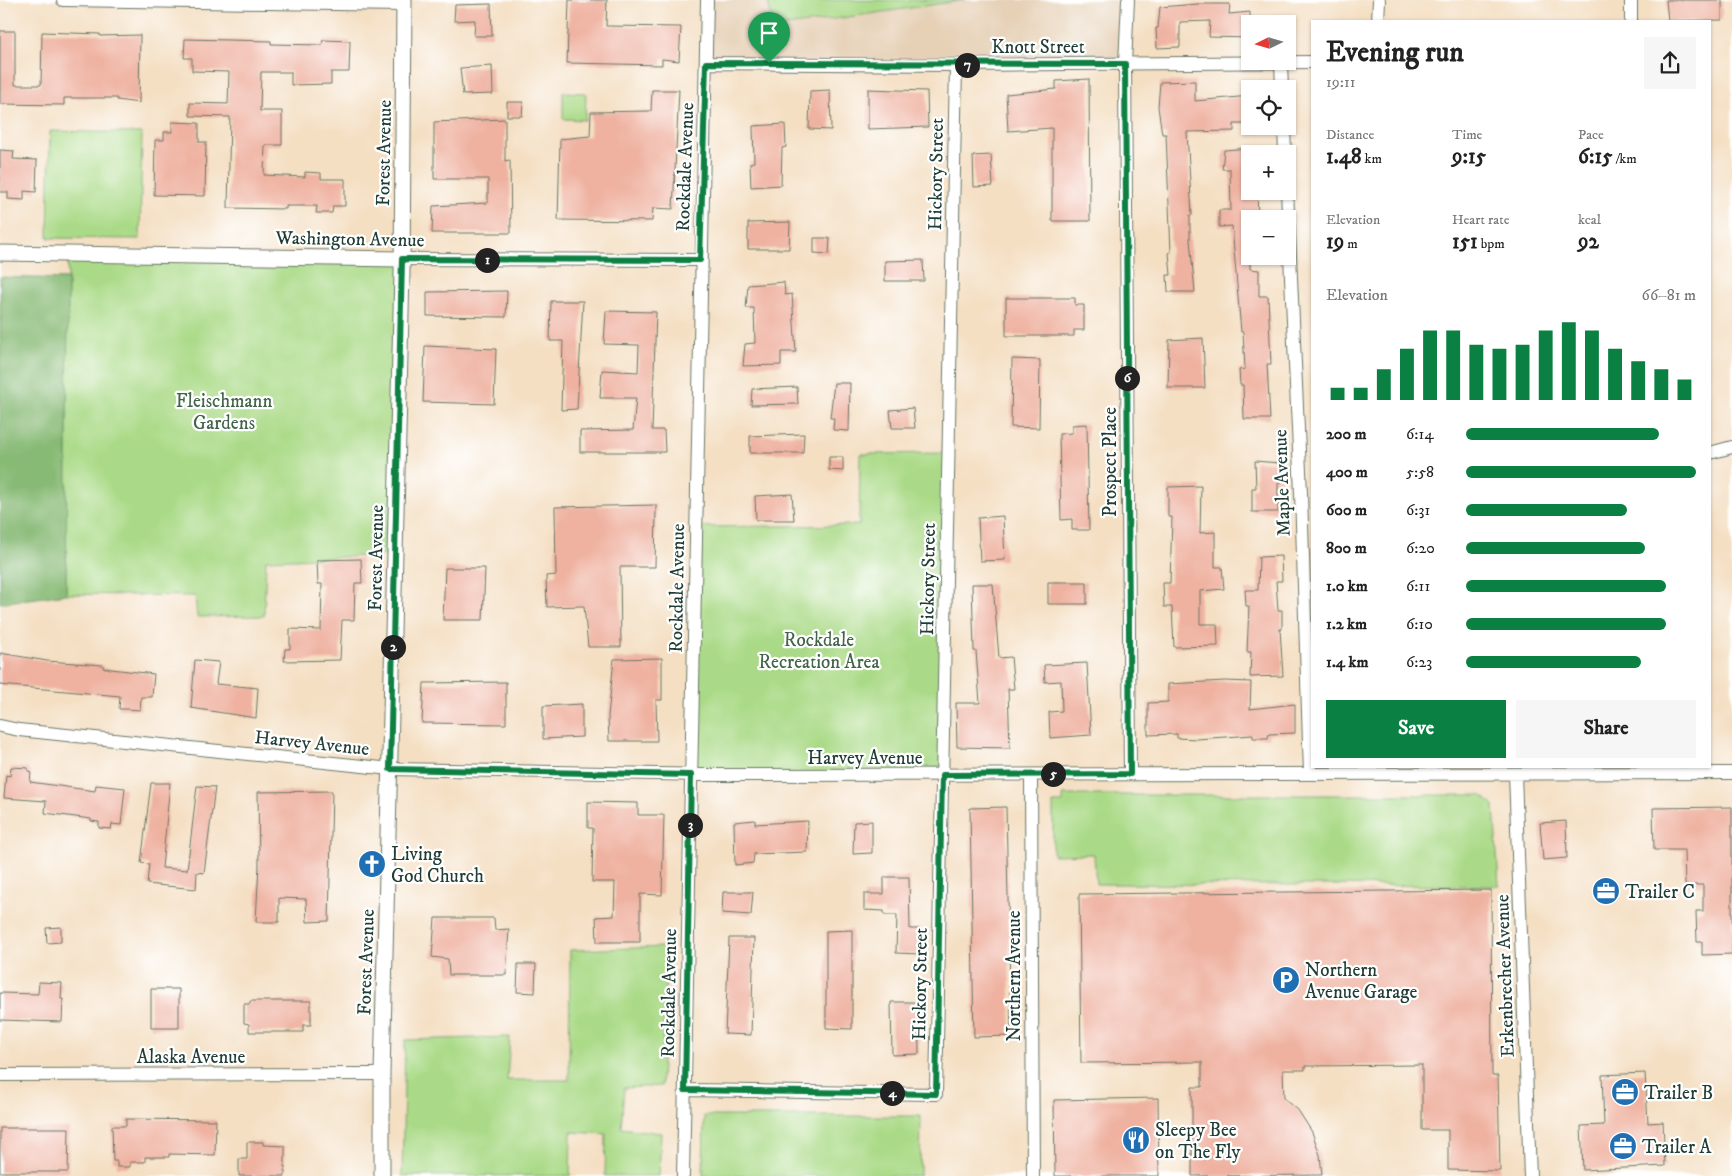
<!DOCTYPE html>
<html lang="en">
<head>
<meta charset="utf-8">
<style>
	body { margin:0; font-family:"IM FELL DW Pica",serif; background:#f6f6f6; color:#222; height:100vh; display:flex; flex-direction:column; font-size:19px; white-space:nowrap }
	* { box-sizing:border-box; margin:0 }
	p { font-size:16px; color:#767676 }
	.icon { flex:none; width:28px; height:28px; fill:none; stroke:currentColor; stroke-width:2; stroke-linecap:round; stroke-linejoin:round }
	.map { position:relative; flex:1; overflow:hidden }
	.sheet { position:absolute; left:1311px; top:20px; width:400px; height:748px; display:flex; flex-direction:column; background:#fff; border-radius:0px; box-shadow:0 1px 4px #0004 }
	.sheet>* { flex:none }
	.needle { width:32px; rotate:265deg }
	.fabs { position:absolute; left:1241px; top:15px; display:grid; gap:10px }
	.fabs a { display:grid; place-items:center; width:55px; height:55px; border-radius:0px; background:#fff; box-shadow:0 1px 4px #0004; font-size:25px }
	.pin { position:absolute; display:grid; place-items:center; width:42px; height:42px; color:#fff; margin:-51px -21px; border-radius:50% 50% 50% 0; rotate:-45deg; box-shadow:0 0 5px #0007 }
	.pin .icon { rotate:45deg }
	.km { position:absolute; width:25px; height:25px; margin:-12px; border-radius:50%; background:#222; color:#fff; font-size:14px; line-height:25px; text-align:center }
	.round { display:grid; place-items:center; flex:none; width:52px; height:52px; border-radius:0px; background:#f6f6f6 }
	.summary { display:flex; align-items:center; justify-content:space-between; height:85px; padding:0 15px }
	h1 { font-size:28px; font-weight:700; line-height:38px }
	.figures { display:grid; grid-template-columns:repeat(3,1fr); gap:8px; height:85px; padding:5px 15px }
	.figures div { display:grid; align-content:center }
	.figures b { font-size:21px; font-weight:700 }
	.figures small { font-size:14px; font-weight:400 }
	.figures p { font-size:14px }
	.chart { height:140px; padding:10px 15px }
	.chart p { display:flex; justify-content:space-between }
	.chart svg { width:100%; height:90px; margin-top:5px; stroke:#0b8043; stroke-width:6 }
	.cta { display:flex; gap:10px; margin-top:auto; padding:10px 15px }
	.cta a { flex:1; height:58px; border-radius:0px; background:#0b8043; color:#fff; font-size:20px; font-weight:700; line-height:58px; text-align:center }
	.cta a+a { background:#f6f6f6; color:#222 }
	ul { padding:0 15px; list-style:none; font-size:16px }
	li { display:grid; grid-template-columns:80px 60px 1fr; align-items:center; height:38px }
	li i { height:12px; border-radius:6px; background:#0b8043 }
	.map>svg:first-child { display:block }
	.built { fill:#e6d0b6 }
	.green { fill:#aada87; stroke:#648c5e }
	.forest { fill:#87ba74; stroke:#537c54 }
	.building { fill:#efb2a1 }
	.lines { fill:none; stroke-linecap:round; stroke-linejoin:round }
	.minor-casing { stroke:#6a7666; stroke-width:14 }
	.tertiary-casing { stroke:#6a7666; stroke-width:17 }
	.minor { stroke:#fff; stroke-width:12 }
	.tertiary { stroke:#fff; stroke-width:15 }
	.route-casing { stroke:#fff; stroke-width:10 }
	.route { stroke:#0b8043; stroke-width:6 }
	.labels { text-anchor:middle; stroke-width:4.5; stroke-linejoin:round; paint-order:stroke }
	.street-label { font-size:19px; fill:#1f3d34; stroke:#fff }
	.park-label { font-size:19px; fill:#426449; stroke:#fff }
	.poi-label { font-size:19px; fill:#1f3d34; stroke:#fff; text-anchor:start }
</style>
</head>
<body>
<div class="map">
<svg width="1732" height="1176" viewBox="0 0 1732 1176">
	<rect width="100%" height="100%" fill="#fff"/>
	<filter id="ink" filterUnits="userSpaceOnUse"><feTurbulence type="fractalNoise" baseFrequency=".02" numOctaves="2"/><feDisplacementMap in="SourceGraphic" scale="10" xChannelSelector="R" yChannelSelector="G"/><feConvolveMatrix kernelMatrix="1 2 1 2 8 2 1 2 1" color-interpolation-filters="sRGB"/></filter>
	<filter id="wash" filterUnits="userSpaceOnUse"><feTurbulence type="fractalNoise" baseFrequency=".0096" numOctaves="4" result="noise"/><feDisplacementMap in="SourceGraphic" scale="20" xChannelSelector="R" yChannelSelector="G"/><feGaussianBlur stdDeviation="1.12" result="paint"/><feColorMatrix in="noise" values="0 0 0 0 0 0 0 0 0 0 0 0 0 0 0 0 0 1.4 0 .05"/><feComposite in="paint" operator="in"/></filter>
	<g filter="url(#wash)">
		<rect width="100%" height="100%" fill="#f4dfc3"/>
		<!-- built -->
		<path class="built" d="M 707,0 L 1128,0 L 1125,64 L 706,63 Z"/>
		<!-- green -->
		<path class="green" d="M 768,0 L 965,0 L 773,28 Z
			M 563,92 L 586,93 L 585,120 L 563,119 Z
			M 50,131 L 142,133 L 140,239 L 48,238 Z
			M 68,254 L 402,259 L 396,555 L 266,560 L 264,616 L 197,617 L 195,596 L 66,594 Z
			M 948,453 L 942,775 L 691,775 L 696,527 L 859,525 L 860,454 Z
			M 1063,795 L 1481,795 L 1494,806 L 1499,886 L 1096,884 L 1094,854 L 1053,855 L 1053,803 L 1063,803 Z
			M 667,947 L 661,1086 L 624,1088 L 621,1128 L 661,1133 L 659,1176 L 605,1176 L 606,1134 L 571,1132 L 570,1176 L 402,1176 L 405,1040 L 510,1037 L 507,1080 L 569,1080 L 570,950 Z
			M 704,1116 L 921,1116 L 920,1176 L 703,1176 Z"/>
		<!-- forest -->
		<path class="forest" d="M 0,277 L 68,279 L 66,594 L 0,603 Z"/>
		<g id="blocks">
			<!-- building -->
			<path class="building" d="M 569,0 L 607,0 L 606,26 L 681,27 L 679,61 L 662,59 L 662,65 L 567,63 Z
				M 1666,0 L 1722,0 L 1722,20 L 1668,21 Z
				M 491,4 L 492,36 L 474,36 L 475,20 L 454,21 L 455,5 Z
				M 1198,4 L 1230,4 L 1229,14 L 1250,12 L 1250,38 L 1209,37 L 1210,21 L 1180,22 L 1180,47 L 1157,48 L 1156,28 L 1158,28 L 1160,7 Z
				M 0,31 L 15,31 L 15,85 L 41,85 L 42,32 L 100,34 L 100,36 L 140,35 L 139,103 L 117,100 L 117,98 L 64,98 L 64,105 L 0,104 Z
				M 185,39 L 271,41 L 271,44 L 322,45 L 323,40 L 350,41 L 349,72 L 331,72 L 331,84 L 291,85 L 291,72 L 261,72 L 260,111 L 282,111 L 282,145 L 265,145 L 264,175 L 305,177 L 305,172 L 321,173 L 321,179 L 345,179 L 345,206 L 333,206 L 332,213 L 316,213 L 317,206 L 286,206 L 286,209 L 228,208 L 230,117 L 190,116 L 190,103 L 228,104 L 229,72 L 192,71 L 192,58 L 184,58 Z
				M 492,66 L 493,94 L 463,95 L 460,68 Z
				M 1089,79 L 1090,221 L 1052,221 L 1052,128 L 1008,131 L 1006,94 L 1056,89 L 1056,81 Z
				M 1195,81 L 1195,101 L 1250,96 L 1250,124 L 1234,124 L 1234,131 L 1187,132 L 1192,215 L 1190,215 L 1190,240 L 1195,292 L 1168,292 L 1167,275 L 1171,275 L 1169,253 L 1171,252 L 1166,134 L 1162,134 L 1158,107 L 1160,82 Z
				M 868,89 L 927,91 L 928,127 L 868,129 Z
				M 652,90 L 679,90 L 673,209 L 653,208 L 652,221 L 558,220 L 560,139 L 590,136 L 591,112 L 651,111 Z
				M 830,90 L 831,130 L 809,129 L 810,91 Z
				M 507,102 L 523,102 L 522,116 L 507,116 Z
				M 505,119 L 505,161 L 510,160 L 511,233 L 432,233 L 433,206 L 488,203 L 488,179 L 434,179 L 434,122 Z
				M 172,122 L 199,123 L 199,142 L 206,142 L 205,196 L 154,195 L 155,140 L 164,140 L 164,132 L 172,132 Z
				M 785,124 L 786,147 L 782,148 L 781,185 L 751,187 L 750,163 L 754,162 L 753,126 Z
				M 1250,148 L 1250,191 L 1257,191 L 1258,219 L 1250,219 L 1250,269 L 1259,270 L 1259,296 L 1268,296 L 1271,364 L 1267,364 L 1270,419 L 1244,419 L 1243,385 L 1240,385 L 1239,370 L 1245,369 L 1243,332 L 1241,332 L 1232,226 L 1219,227 L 1219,210 L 1231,210 L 1230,169 L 1222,169 L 1224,150 Z
				M 0,150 L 14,151 L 13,159 L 37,160 L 36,192 L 24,191 L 24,200 L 8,199 L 8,192 L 0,192 Z
				M 991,155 L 993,186 L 974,187 L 973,156 Z
				M 790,222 L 789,249 L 748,249 L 748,223 Z
				M 814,238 L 830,238 L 829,254 L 814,253 Z
				M 923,260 L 924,281 L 885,281 L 885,261 Z
				M 784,282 L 785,295 L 792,294 L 796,352 L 781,352 L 781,365 L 743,366 L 745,344 L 755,343 L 754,308 L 746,308 L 748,285 Z
				M 507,291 L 506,317 L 427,316 L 427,292 Z
				M 1006,298 L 1075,298 L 1075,305 L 1084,305 L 1084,330 L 1074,330 L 1074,336 L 1006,336 Z
				M 551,301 L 583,301 L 577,409 L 561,410 L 563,341 L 550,341 Z
				M 606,311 L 656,312 L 652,430 L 664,430 L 665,452 L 580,452 L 580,431 L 633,430 L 636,398 L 600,398 L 602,370 L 638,372 L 639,345 L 604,344 Z
				M 1203,338 L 1205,388 L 1168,388 L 1169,340 Z
				M 425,346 L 496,349 L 494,404 L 423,402 Z
				M 1012,359 L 1040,360 L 1039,428 L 1011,427 Z
				M 834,383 L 850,383 L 849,431 L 833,430 L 834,418 L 830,418 Z
				M 797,387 L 798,404 L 751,405 L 752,389 Z
				M 913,408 L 915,428 L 892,428 L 890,410 Z
				M 1087,424 L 1089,530 L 1072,530 L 1072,519 L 1061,520 L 1059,434 L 1072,433 L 1072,425 Z
				M 804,434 L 803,453 L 750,453 L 750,436 Z
				M 829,457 L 843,457 L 843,471 L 829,470 Z
				M 1255,461 L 1279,463 L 1281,483 L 1278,482 L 1278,512 L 1252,512 L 1252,488 L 1256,488 Z
				M 1201,486 L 1200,533 L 1215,532 L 1215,567 L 1222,567 L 1224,589 L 1200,591 L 1200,624 L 1217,624 L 1218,646 L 1174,647 L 1172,607 L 1164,607 L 1163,583 L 1170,583 L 1172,517 L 1168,517 L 1168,487 Z
				M 792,494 L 794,520 L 756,520 L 755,496 Z
				M 656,505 L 655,567 L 620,567 L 621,647 L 588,647 L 584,606 L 547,607 L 546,576 L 556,575 L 555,507 Z
				M 1003,516 L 1005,560 L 980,561 L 978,518 Z
				M 1281,556 L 1282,581 L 1276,581 L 1278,610 L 1282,610 L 1282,629 L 1280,629 L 1283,676 L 1250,677 L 1251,652 L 1247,652 L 1249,606 L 1246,606 L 1245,590 L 1258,590 L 1259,557 Z
				M 361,559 L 362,583 L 355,583 L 354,620 L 342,620 L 340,660 L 284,661 L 285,649 L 290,649 L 290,629 L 321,630 L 322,584 L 318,584 L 317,560 Z
				M 445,568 L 485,568 L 483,620 L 443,620 Z
				M 1048,582 L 1087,582 L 1087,604 L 1048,604 Z
				M 972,584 L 993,584 L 999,658 L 1011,657 L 1014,689 L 1008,689 L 1010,748 L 957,747 L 956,703 L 980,703 L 976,651 L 974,651 Z
				M 0,653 L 47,661 L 103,665 L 103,668 L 154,674 L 152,697 L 141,697 L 140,710 L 127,709 L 119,709 L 120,696 L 0,685 Z
				M 662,658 L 662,700 L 656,700 L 657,741 L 609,741 L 608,716 L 614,659 Z
				M 195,660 L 219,662 L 216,684 L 258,688 L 256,718 L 191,708 Z
				M 1087,663 L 1091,735 L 1050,738 L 1049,712 L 1062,711 L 1061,681 L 1045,682 L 1044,665 Z
				M 1225,681 L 1251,682 L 1250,709 L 1295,704 L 1295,733 L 1269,734 L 1268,738 L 1253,738 L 1253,735 L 1197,739 L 1177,738 L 1177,734 L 1148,735 L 1148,703 L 1168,702 L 1168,684 Z
				M 506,682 L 506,724 L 422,723 L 424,683 Z
				M 582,704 L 582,737 L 543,739 L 543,706 Z
				M 11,767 L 28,768 L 28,771 L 31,772 L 30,782 L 95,791 L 96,785 L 125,788 L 121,825 L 112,824 L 111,829 L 99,828 L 99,822 L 91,821 L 91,819 L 45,813 L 46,801 L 4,798 L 6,775 L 10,776 Z
				M 151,783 L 170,783 L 162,868 L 187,870 L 197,786 L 215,787 L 204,873 L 197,872 L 196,889 L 147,884 L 149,864 L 141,863 Z
				M 332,791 L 329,921 L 307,922 L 306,899 L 279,898 L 279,922 L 256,922 L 259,864 L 258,792 Z
				M 588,802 L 638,803 L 638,815 L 664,815 L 662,895 L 640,894 L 640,942 L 597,942 L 596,917 L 614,916 L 615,882 L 592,882 L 593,828 L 588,828 Z
				M 1006,807 L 1011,1036 L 974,1037 L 970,808 Z
				M 1732,807 L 1732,954 L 1702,955 L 1702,942 L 1697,942 L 1696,911 L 1703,911 L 1703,885 L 1685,885 L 1684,850 L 1654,850 L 1653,808 Z
				M 755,820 L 755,824 L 808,821 L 807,852 L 754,854 L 753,863 L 735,865 L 734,822 Z
				M 872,821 L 872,853 L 853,854 L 854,822 Z
				M 1566,821 L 1567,858 L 1543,860 L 1540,823 Z
				M 884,877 L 909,877 L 910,929 L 920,929 L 920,954 L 896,953 L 897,915 L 884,915 L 884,911 L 864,910 L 864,894 L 884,894 Z
				M 1491,890 L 1492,1076 L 1498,1076 L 1500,1171 L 1448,1170 L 1448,1130 L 1422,1130 L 1422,1065 L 1305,1066 L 1305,1070 L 1283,1070 L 1284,1098 L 1298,1110 L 1312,1132 L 1320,1155 L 1322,1175 L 1192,1176 L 1192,1087 L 1202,1087 L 1202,1062 L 1081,1063 L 1079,894 Z
				M 723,892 L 753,892 L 751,915 L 722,913 Z
				M 435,918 L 494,918 L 495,930 L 509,929 L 506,975 L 449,975 L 448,959 L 432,957 Z
				M 61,927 L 61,942 L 47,943 L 46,928 Z
				M 852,930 L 852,1029 L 826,1028 L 826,931 Z
				M 729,938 L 754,938 L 751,1035 L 725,1034 Z
				M 518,964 L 536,964 L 535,993 L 517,992 Z
				M 39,982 L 62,983 L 61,999 L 63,999 L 62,1022 L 0,1020 L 0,993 L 38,994 Z
				M 151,989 L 179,989 L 179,1028 L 151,1028 Z
				M 250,1001 L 311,1001 L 311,1025 L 303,1025 L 303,1032 L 249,1032 L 249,1024 L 244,1023 L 244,1004 L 250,1004 Z
				M 891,1002 L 918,1002 L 919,1054 L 892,1055 Z
				M 1645,1073 L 1648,1123 L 1663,1122 L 1665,1166 L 1583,1170 L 1581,1126 L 1604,1125 L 1602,1075 Z
				M 1158,1098 L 1159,1176 L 1055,1176 L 1054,1100 Z
				M 126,1119 L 216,1120 L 215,1155 L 169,1154 L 169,1157 L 145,1157 L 145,1162 L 130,1162 L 130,1167 L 117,1167 L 117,1161 L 113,1161 L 112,1126 L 126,1126 Z
				M 0,1128 L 69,1128 L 68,1172 L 0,1172 Z
				M 247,1142 L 263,1142 L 263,1145 L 285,1146 L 285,1176 L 239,1176 L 239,1159 L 247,1159 Z"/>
		</g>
	</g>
	<g filter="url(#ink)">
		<use href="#blocks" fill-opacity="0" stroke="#6a7666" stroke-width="1"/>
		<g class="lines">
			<!-- minor casing -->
			<g class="minor-casing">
				<path id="minor" d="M 63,0 L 404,5
					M 1128,0 L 1125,64 L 1130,774
					M 1631,0 L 1631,21
					M 1378,21 L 1379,0
					M 1281,62 L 1282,89
					M 706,63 L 956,65 L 1312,62
					M 1284,126 L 1285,154
					M 1287,191 L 1301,493 L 1310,774
					M 402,259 L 700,260
					M 1710,453 L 1732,447
					M 0,726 L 19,730 L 391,769 L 709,775 L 1732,773
					M 1515,774 L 1530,1176
					M 1031,775 L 1033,1176
					M 0,1075 L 382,1074
					M 685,1090 L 936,1094 L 956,65
					M 683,1176 L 707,0"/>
			</g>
			<!-- tertiary casing -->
			<g class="tertiary-casing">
				<path id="tertiary" d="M 0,253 L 402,259
					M 382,1176 L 382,1074 L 402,273 L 404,0"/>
			</g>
			<!-- minor -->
			<use href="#minor" class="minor"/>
			<!-- tertiary -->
			<use href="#tertiary" class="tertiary"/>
		</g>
	</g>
	<g class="lines" filter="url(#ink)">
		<!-- route casing -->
		<g class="route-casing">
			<path id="route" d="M 706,63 L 1125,64 L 1130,774 L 942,775 L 936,1094 L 685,1090 L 691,775 L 390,769 L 402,259 L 700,260 Z"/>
		</g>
		<!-- route -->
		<use href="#route" class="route"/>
	</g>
	<!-- icons -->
	<defs>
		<g id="church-disc" transform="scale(1.4375)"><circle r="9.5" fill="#1f6fb2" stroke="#fff"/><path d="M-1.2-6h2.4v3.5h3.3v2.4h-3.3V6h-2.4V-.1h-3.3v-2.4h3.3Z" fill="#fff"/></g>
		<g id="office-disc" transform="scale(1.4375)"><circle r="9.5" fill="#1f6fb2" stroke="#fff"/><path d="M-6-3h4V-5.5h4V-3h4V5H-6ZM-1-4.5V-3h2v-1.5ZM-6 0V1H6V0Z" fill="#fff"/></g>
		<g id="parking-disc" transform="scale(1.4375)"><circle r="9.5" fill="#1f6fb2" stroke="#fff"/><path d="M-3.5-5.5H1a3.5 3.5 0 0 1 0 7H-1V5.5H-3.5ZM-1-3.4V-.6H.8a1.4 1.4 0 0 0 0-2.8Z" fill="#fff"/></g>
		<g id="restaurant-disc" transform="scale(1.4375)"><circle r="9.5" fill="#1f6fb2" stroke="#fff"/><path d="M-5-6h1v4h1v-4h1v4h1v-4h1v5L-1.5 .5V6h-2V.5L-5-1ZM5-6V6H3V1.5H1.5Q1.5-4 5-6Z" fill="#fff"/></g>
	</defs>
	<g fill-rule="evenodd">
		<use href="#church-disc" x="372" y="864"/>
		<use href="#office-disc" x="1606" y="891"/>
		<use href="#parking-disc" x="1286" y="980"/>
		<use href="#office-disc" x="1625" y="1092"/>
		<use href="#restaurant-disc" x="1136" y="1140"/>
		<use href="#office-disc" x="1623" y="1146"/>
	</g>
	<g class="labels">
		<!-- street labels -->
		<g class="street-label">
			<text x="1038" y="53">Knott Street</text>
			<text transform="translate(383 153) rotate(-89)" y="7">Forest Avenue</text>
			<text transform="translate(684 167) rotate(-88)" y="7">Rockdale Avenue</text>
			<text transform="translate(935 174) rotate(-89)" y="7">Hickory Street</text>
			<text transform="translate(350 238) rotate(1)" y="7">Washington Avenue</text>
			<text transform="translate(1109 462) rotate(-90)" y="7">Prospect Place</text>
			<text transform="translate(1281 483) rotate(-92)" y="7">Maple Avenue</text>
			<text transform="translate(375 558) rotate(-89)" y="7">Forest Avenue</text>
			<text transform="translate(927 579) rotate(-89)" y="7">Hickory Street</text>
			<text transform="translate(676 588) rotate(-89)" y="7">Rockdale Avenue</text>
			<text transform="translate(312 742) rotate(6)" y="7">Harvey Avenue</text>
			<text x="865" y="764">Harvey Avenue</text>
			<text transform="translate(365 962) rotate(-88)" y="7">Forest Avenue</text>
			<text transform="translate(1013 976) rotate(-90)" y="7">Northern Avenue</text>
			<text transform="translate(1504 976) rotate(-92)" y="7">Erkenbrecher Avenue</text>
			<text transform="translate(919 984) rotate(-89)" y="7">Hickory Street</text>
			<text transform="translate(668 993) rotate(-89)" y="7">Rockdale Avenue</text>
			<text x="191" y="1063">Alaska Avenue</text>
		</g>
		<!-- park labels -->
		<g class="park-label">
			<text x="224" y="407">Fleischmann<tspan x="224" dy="22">Gardens</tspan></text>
			<text x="819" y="646">Rockdale<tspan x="819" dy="22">Recreation Area</tspan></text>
		</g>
		<!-- poi labels -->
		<g class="poi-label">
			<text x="391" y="860">Living<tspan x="391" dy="22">God Church</tspan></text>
			<text x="1625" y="898">Trailer C</text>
			<text x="1305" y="976">Northern<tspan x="1305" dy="22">Avenue Garage</tspan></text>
			<text x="1644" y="1099">Trailer B</text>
			<text x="1155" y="1136">Sleepy Bee<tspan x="1155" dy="22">on The Fly</tspan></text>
			<text x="1642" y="1153">Trailer A</text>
		</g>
	</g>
</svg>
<div class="fabs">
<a><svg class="needle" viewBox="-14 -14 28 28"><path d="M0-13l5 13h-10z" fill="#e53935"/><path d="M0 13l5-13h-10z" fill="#767676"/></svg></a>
<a><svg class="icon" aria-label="locate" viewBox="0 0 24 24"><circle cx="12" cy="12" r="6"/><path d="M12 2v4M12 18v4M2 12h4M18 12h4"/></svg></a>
<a>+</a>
<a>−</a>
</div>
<div class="pin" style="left:769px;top:63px;background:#1e9e55"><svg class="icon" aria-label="arrive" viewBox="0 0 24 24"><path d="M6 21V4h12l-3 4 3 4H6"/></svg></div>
<b class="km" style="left:487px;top:260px">1</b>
<b class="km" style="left:393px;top:647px">2</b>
<b class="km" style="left:690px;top:825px">3</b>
<b class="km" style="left:892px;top:1093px">4</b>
<b class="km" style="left:1053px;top:774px">5</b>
<b class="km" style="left:1127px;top:378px">6</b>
<b class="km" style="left:967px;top:65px">7</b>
<section class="sheet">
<div class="summary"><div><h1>Evening run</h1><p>19:11</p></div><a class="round"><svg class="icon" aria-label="share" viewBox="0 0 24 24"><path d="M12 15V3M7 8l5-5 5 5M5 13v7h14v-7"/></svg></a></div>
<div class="figures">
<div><p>Distance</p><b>1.48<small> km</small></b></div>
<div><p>Time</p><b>9:15</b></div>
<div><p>Pace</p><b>6:15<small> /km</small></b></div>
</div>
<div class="figures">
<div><p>Elevation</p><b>19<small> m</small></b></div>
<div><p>Heart rate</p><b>151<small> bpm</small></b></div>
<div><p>kcal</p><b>92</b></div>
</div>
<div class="chart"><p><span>Elevation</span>66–81 m</p>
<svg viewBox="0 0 160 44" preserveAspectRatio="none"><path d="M5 44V38M15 44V38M25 44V29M35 44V19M45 44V10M55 44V10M65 44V17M75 44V19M85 44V17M95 44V10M105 44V6M115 44V10M125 44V19M135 44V25M145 44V29M155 44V34"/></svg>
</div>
<ul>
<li><b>200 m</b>6:14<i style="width:84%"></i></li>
<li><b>400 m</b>5:58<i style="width:100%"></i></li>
<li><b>600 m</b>6:31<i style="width:70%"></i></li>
<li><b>800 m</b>6:20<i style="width:78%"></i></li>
<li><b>1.0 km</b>6:11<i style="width:87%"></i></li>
<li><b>1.2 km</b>6:10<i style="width:87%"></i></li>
<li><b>1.4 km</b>6:23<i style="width:76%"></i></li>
</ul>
<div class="cta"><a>Save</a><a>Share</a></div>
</section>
</div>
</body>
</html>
